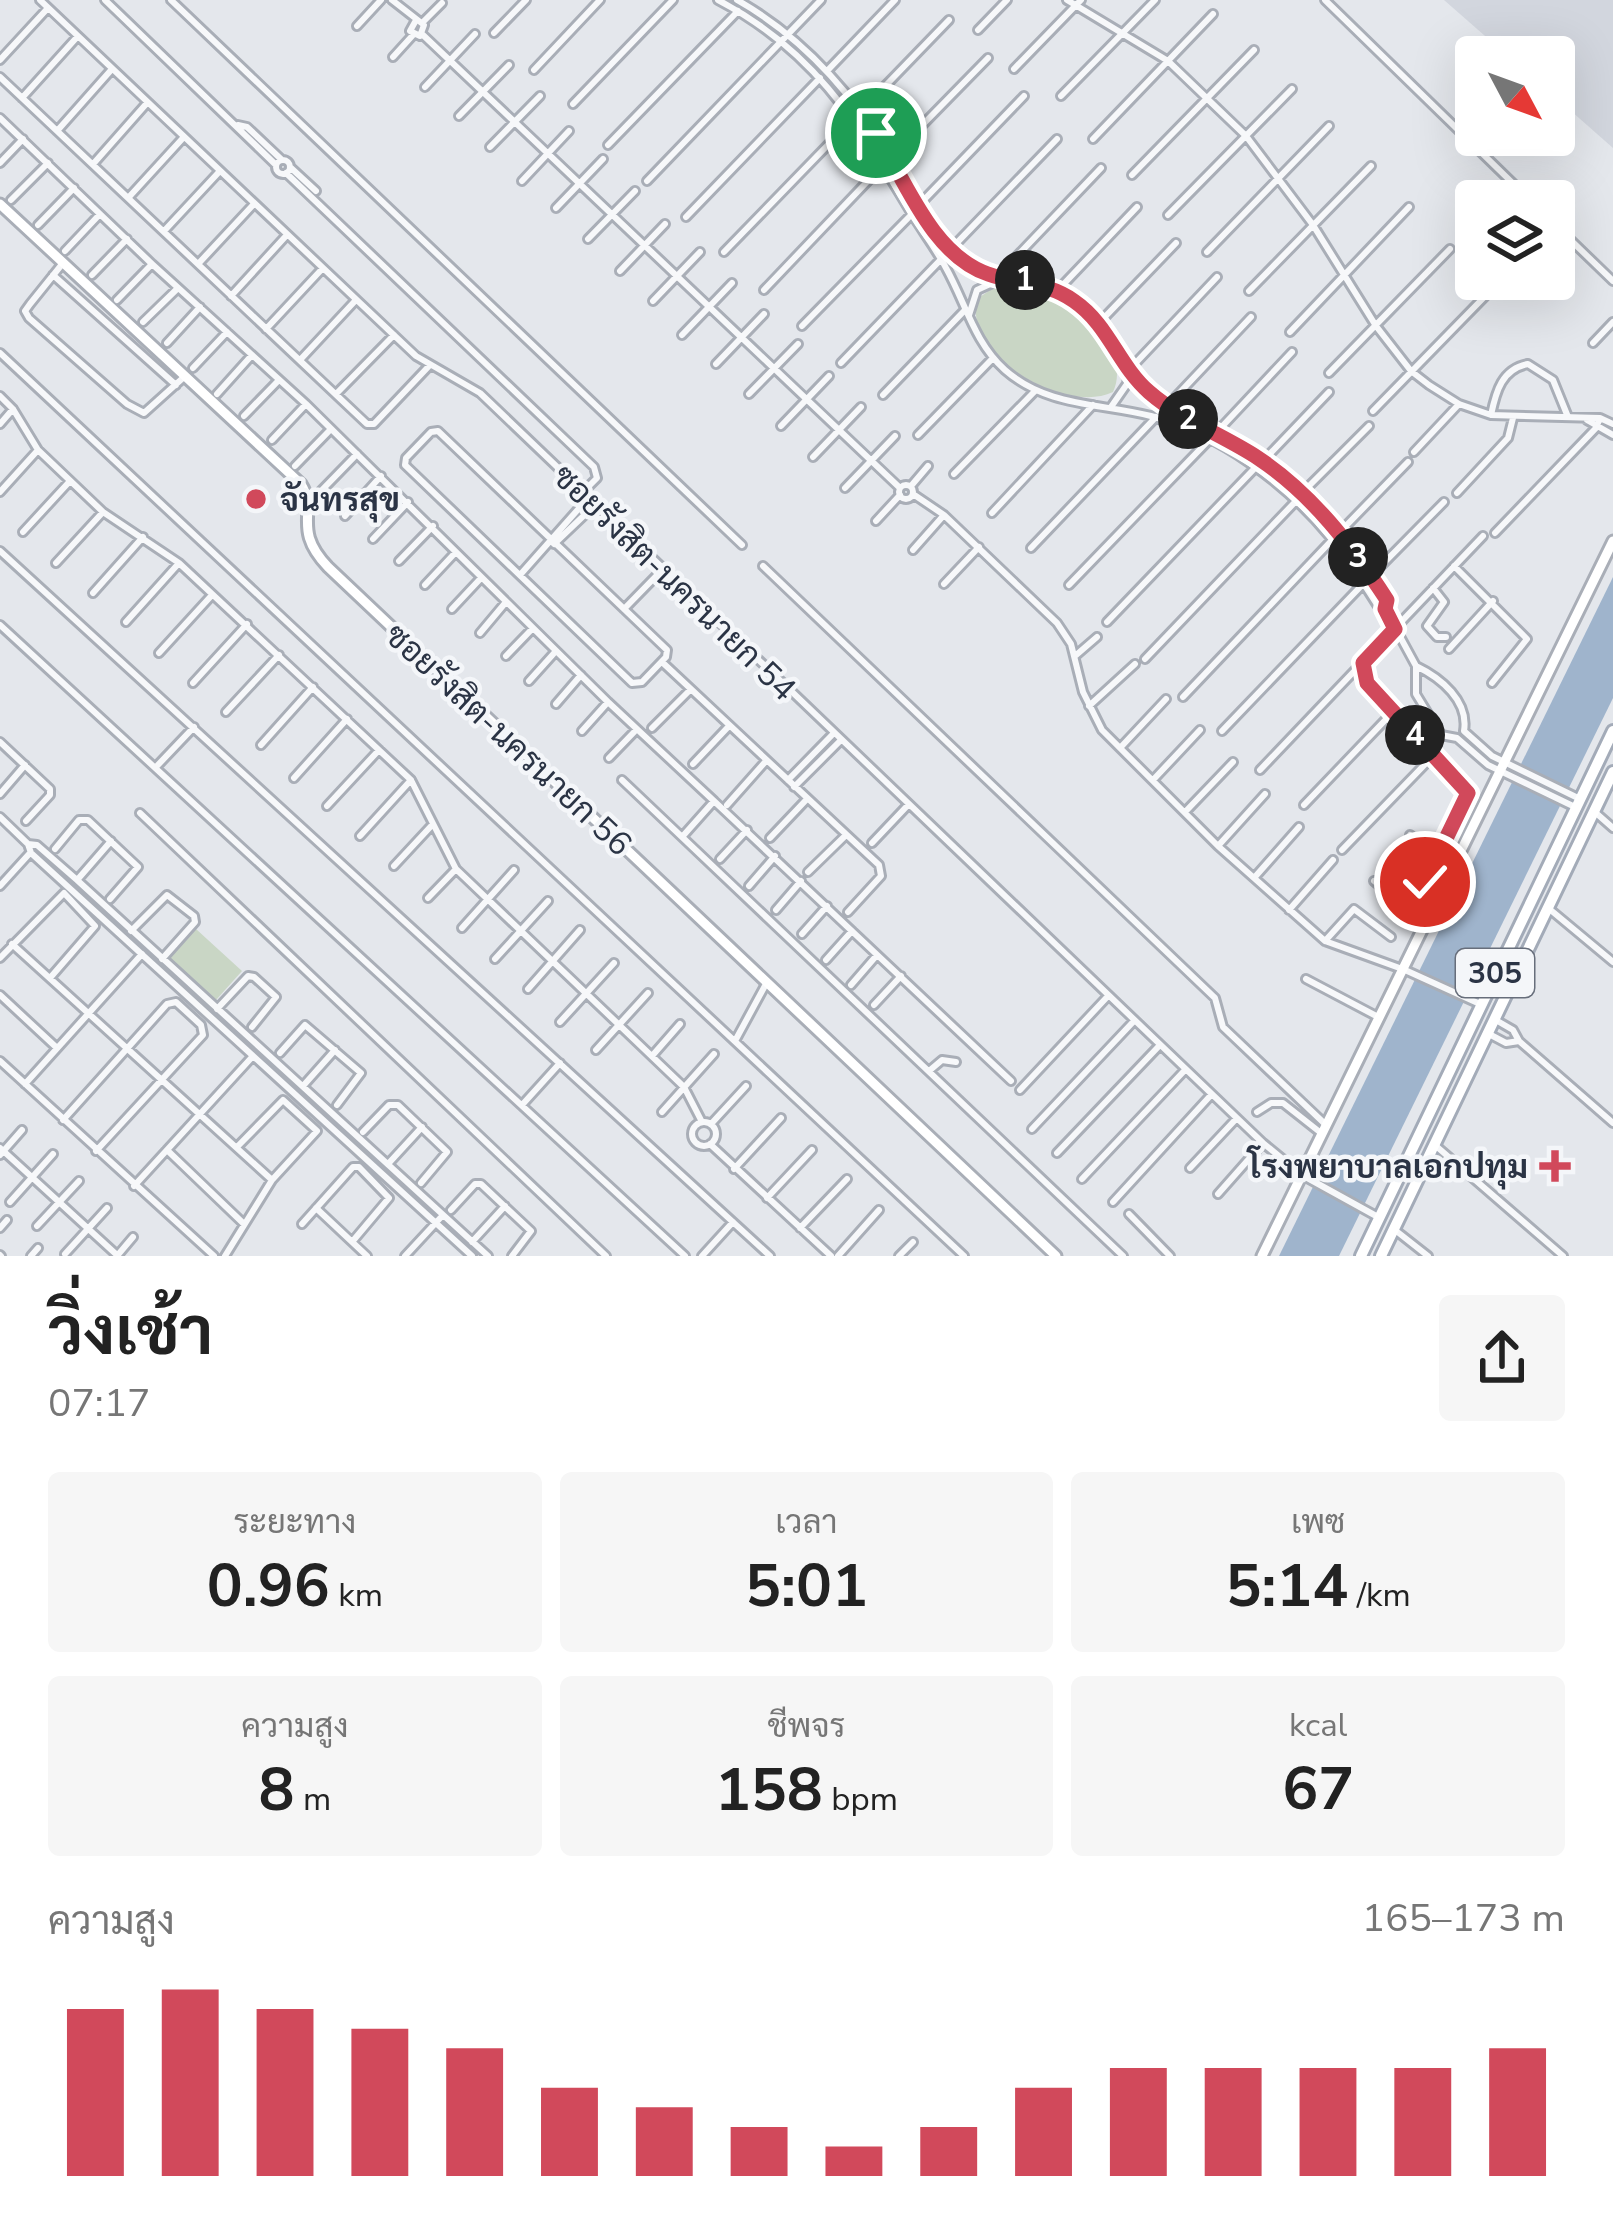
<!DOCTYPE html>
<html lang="th">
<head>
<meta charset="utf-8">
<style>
	body { margin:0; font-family:"Nunito Sans",Sarabun,sans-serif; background:#f6f6f6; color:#222; height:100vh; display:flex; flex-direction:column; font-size:45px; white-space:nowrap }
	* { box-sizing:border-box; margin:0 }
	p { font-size:39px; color:#767676 }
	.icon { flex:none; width:66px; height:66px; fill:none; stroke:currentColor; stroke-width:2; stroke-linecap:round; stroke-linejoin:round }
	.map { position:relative; height:1256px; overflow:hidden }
	.details { display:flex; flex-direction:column; background:#fff; flex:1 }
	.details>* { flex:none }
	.needle { width:78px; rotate:131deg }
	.fabs { position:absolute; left:1455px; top:36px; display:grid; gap:24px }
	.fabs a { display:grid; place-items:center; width:120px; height:120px; border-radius:12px; background:#fff; box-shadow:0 12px 48px #0002; font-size:60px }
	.pin { position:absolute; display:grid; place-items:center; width:102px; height:102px; color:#fff; margin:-51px; border:6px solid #fff; border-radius:50%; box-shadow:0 3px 12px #0007 }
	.km { position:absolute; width:60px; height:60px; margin:-30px; border-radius:50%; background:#222; color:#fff; font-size:33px; line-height:60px; text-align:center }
	.round { display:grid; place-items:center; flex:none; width:126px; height:126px; border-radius:12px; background:#f6f6f6 }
	.headline { display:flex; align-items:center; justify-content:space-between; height:204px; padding:0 48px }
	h1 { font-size:66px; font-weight:700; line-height:90px }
	.metrics { display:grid; grid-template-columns:repeat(3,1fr); gap:18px; height:204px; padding:12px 48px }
	.metrics div { display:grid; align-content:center; border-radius:12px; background:#f6f6f6; text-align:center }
	.metrics b { font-size:60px; font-weight:700 }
	.metrics small { font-size:33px; font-weight:400 }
	.metrics p { font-size:33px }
	.chart { height:336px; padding:24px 48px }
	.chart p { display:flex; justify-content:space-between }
	.chart svg { width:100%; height:216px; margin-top:12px; stroke:#d1495b; stroke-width:6 }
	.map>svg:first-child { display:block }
	.built { fill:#d2d6de }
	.green { fill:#c9d6c5 }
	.water { fill:#9fb4cc }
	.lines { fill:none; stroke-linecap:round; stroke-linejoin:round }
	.street-casing { stroke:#a9aeb7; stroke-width:12 }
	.secondary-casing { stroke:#a9aeb7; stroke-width:15 }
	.primary-casing { stroke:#a3abb8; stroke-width:16 }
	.street { stroke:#f7f8fa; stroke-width:6 }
	.secondary { stroke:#fff; stroke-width:9 }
	.primary { stroke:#fff; stroke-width:10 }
	.route-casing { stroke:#fff; stroke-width:24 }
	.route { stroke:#d1495b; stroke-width:15 }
	.poi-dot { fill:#d1495b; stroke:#f4f6f9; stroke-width:4.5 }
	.labels { text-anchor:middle; stroke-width:9; stroke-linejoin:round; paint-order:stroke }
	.shield { fill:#f4f6f9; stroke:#676e7b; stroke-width:3 }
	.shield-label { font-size:30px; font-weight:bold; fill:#2b3445 }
	.poi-label { font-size:33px; font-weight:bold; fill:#2b3445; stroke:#f4f6f9; text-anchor:start }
	.street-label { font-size:33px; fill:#2b3445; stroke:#f4f6f9 }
</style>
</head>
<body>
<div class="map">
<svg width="1613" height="1256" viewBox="0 0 1613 1256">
	<rect width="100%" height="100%" fill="#e4e7ec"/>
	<!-- built -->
	<path class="built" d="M 1444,0 L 1613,0 L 1613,148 L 1554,96 L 1554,57 L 1509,57 Z"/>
	<!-- green -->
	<path class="green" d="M 999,284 C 1008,285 1020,285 1029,287 C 1067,298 1134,347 1113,392 C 1065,415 963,357 977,299 Z
		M 196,929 L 242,971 L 216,1000 L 169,958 Z"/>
	<!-- water -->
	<path class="water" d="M 1613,577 L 1613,698 L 1339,1256 L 1279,1256 Z"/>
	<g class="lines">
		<!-- street casing -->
		<g class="street-casing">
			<path id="street" d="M 40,0 L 416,356 L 480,393 L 1263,1143 L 1302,1175 L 1378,1217
				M 105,0 L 276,165
				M 171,0 L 742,545
				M 392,0 L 424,25 L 420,36 L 410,31 L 415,22
				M 718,0 C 817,52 857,123 912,214 C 923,232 936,249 946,268 C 966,304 974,342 1005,370 C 1047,407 1100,403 1151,416 C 1220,434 1287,484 1331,538 C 1349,559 1363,583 1378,606 L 1385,609
				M 737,0 C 801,36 851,92 889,154 C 909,187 926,225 953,253 C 986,285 1033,273 1070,298 C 1110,324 1117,364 1151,393 C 1184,421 1225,435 1260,459 C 1313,495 1352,547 1386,600 L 1385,609 L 1416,666 L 1416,694 L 1441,735 L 1457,738 L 1488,765 L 1575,807
				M 1067,0 L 1168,61 L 1246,136 L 1313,225 L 1376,326 L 1411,371 L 1429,385 L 1459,404 L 1491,415 L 1600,418 L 1613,424
				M 1325,0 L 1531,201
				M 423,22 L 442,3
				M 357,26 L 381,0
				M 978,30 L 1007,0
				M 494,33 L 526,0
				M 423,35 L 900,488
				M 393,57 L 413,35
				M 0,60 L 48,8
				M 1014,69 L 1081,0
				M 534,70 L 600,0
				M 827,71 L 895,0
				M 0,77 L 367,424 L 374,424 L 429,366
				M 425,87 L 475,34
				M 1061,96 L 1155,0
				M 22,98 L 78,36
				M 573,104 L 673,0
				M 861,111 L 949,20
				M 459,116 L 509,65
				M 0,118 L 152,264 L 306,404 L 608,702 L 714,801 L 682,837 L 1123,1256
				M 238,125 L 247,127 L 282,160
				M 57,131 L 112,69
				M 1093,139 L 1213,14
				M 608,145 L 738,11
				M 490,147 L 540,96
				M 891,157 L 988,58
				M276 167a7 7 0 1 1 14 0a7 7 0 1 1-14 0Z
				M 0,163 L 23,139
				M 94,163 L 147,103
				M 290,167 L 316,191
				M 286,173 L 594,467 L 597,478 L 583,492
				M 1132,175 L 1254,50
				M 522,181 L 569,131
				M 647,181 L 821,0
				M 129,197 L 183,138
				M 11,200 L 48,163
				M 919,205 L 1024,96
				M 556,208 L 603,159
				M 1168,215 L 1292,89
				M 686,217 L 820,78
				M 1554,224 L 1613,281
				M 38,225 L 74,188
				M 165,230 L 219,172
				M 588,239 L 635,191
				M 65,251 L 100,214
				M 724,252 L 854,118
				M 1207,252 L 1329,126
				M 63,263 L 30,304 L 25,311 L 29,318 L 127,404 L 144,413 L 184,377
				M 199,263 L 253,205
				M 620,271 L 665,224
				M 53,275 L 176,385
				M 92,275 L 127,239
				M 997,277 L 1101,168
				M 764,290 L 884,164
				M 1058,290 L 1137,207
				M 1249,291 L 1371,166
				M 231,296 L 285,237
				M 117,300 L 152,264
				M 653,301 L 700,252
				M 969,315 L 977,290 L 1001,279
				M 143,322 L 178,288
				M 1100,322 L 1176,243
				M 802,326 L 912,214
				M 266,329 L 322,269
				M 1290,332 L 1409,207
				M 682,335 L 732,283
				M 167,343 L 200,307
				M 1593,343 L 1613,322
				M 0,353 L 964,1256
				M 300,360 L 355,301
				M 841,363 L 1057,139
				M 716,364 L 764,314
				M 193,368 L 227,332
				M 1329,373 L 1450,249
				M 217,394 L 252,355
				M 336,394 L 394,335
				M 749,394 L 798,344
				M 883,395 L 965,310
				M 0,396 L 13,409 L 38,450 L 103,512 L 179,563 L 411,780 L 456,869 L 684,1087 L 702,1122
				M 1167,406 L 1251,317
				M 1111,407 L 1127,384 L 1129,370 L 1217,277
				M 1373,411 L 1495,286
				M 1491,415 C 1496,391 1502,369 1528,364 L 1553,380 L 1568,417
				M 244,416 L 279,380
				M 1587,420 L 1613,435
				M 0,424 L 13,409
				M 781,426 L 829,376
				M 438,431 L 667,650 L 666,657 L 642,682 L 632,683 L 405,465 L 406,458 L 431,432 Z
				M 1216,433 L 1292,352
				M 918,435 L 993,358
				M 272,440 L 306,404
				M 1414,452 L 1459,404
				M 813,457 L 861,407
				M 1264,460 L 1329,392
				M 295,466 L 331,429
				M 954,474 L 1035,391
				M899 492a7 7 0 1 1 14 0a7 7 0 1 1-14 0Z
				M 911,486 L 928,466
				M 845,488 L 895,436
				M 321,491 L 357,454
				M 0,492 L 38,450
				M 1302,493 L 1369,426
				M 1457,493 L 1508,438 L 1513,418
				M 913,494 L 944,515 L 1057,623 L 1071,644 L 1083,692 L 1102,730 L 1218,846 L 1325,941 L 1405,970 L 1480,1004
				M 992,513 L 1093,405
				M 345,516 L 381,476
				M 876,521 L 900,495
				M 23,532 L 70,481
				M 1339,533 L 1408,462
				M 1495,533 L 1596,428 L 1600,418
				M 373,539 L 408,502
				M 554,544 L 596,504
				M 1031,548 L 1156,417
				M 913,550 L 944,515
				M 0,551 L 770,1256
				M 399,561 L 433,526
				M 56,563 L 103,512
				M 763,566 L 1215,998 L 1223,1027 L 1325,1124
				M 1454,566 L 1527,639 L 1492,683
				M 520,575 L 589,497
				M 1371,576 L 1444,502
				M 944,584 L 979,547
				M 425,585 L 455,553
				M 1069,585 L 1209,440
				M 1433,588 L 1444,602 L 1427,626 L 1437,637 L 1446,637
				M 93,593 L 143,537
				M 452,609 L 481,578
				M 624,609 L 662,570
				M 126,622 L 179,563
				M 1107,622 L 1254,469
				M 0,625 L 685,1256
				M 480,633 L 506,602
				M 1449,649 L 1493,601
				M 159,653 L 212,595
				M 506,656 L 533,628
				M 1075,656 L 1097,637
				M 1145,659 L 1296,501
				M 662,662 L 879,865 L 881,876 L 848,912
				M 1363,663 L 1373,693 L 1468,793 L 1437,860 L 1411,904 L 1402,904 L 1374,881
				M 1416,666 C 1441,678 1469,701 1464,731 L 1492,756 L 1580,799
				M 529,681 L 556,651
				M 193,683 L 247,624
				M 1183,697 L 1333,539
				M 556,704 L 581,675
				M 1089,706 L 1135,664
				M 226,712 L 279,655
				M 652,728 L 691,689
				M 582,731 L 608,702
				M 1222,731 L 1363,584
				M 0,742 L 50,789 L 50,795 L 26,821
				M 261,745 L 313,687
				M 1120,748 L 1166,699
				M 609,758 L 637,729
				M 693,764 L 729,726
				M 156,767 L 194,727
				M 1260,770 L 1483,536
				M 294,778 L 347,719
				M 622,780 L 682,837
				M 788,780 L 833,734
				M 1153,780 L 1200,730
				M 794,787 L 840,741
				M 0,794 L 25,765
				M 714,801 L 1011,1081
				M 727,805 L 766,761
				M 1304,805 L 1392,713
				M 327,806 L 379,750
				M 1186,811 L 1233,762
				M 140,813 L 606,1256
				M 1596,813 L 1613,828
				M 0,817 L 28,844 L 31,853 L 472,1256
				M 1410,835 L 1437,860
				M 360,836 L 411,780
				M 770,838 L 807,799
				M 872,843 L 908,805
				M 28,844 L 37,845 L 77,880 L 488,1256
				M 1218,846 L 1265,794
				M 55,849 L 79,820 L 88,820 L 138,867 L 110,899
				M 1342,850 L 1433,756
				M 720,859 L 747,830
				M 394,866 L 433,824
				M 808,872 L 846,835
				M 1254,878 L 1299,827
				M 78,879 L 111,841
				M 0,886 L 30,853
				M 749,886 L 775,856
				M 428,898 L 456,869
				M 1547,907 L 1613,962
				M 776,910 L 801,881
				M 1289,910 L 1333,860
				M 462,928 L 514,870
				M 131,931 L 167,895 L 194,916 L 195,922 L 162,959
				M 802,934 L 827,906
				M 1325,941 L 1354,909 L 1391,937
				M 12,944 L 272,1180
				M 0,958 L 64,893 L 95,926 L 50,978
				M 495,959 L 548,901
				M 826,960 L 852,931
				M 1306,979 L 1380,1018
				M 851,985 L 877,955
				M 528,989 L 580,930
				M 0,995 L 57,1048
				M 874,1005 L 901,976
				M 217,1009 L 248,976 L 254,977 L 276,997 L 252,1027
				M 1494,1019 L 1513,1030 L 1519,1041 L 1613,1123
				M 560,1022 L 614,963
				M 1489,1034 L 1506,1043 L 1519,1041
				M 735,1041 L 767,982
				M 596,1050 L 648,993
				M 280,1053 L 305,1025 L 361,1073 L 337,1105
				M 652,1056 L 680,1024
				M 0,1061 L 214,1256
				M 929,1071 L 942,1060 L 956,1062
				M 25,1084 L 142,954
				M 303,1086 L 335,1050
				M 1020,1090 L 1108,996
				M 522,1105 L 560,1063
				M 662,1112 L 714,1054
				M 1257,1112 L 1271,1103 L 1283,1103 L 1321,1133
				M 63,1120 L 167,1004 L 176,1002 L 201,1025 L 203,1035 L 96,1151
				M692 1134a12 12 0 1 1 24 0a12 12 0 1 1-24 0Z
				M 711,1124 L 746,1086
				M 1032,1129 L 1133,1022
				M 363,1132 L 389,1105 L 398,1105 L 447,1152 L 421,1183
				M 710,1144 L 831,1256
				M 1436,1146 L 1563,1256
				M 0,1148 L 118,1256
				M 167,1150 L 244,1224
				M 1057,1153 L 1159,1046
				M 0,1155 L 22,1130
				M 388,1164 L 422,1127
				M 1190,1168 L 1236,1119
				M 734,1169 L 781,1118
				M 1082,1179 L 1185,1070
				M 134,1186 L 253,1056
				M 1218,1194 L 1263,1143
				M 767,1198 L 812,1150
				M 10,1202 L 53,1154
				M 1113,1202 L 1211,1095
				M 316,1208 L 367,1256
				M 451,1210 L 475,1184 L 481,1184 L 531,1231 L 512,1256
				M 1129,1214 L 1170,1256
				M 302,1224 L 353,1167 L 359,1167 L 389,1198 L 352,1242
				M 37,1226 L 79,1181
				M 0,1228 L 7,1220
				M 800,1228 L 847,1179
				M 1395,1230 L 1428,1256
				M 472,1242 L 505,1206
				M 65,1254 L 107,1208
				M 0,1255 L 1,1256
				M 31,1256 L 38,1248
				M 117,1256 L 133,1237
				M 225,1256 L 272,1180 L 317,1131 L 283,1100 L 237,1147
				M 405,1256 L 443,1215
				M 702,1256 L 733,1222
				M 838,1256 L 879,1210
				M 899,1256 L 913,1242"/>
		</g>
		<!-- secondary casing -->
		<g class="secondary-casing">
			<path id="secondary" d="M 0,204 L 301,484 C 319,513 291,528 328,567 L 1056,1256
				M 1262,1256 L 1613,541"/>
		</g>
		<!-- primary casing -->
		<g class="primary-casing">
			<path id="primary" d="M 1361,1256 L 1613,731
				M 1381,1256 L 1613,772"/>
		</g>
		<!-- street -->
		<use href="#street" class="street"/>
		<!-- secondary -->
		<use href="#secondary" class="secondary"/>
		<!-- primary -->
		<use href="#primary" class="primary"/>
	</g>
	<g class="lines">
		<!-- route casing -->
		<g class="route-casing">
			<path id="route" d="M 876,133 C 905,180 932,255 988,274 C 1018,285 1046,281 1074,301 C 1109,325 1118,365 1149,392 C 1181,420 1223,435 1258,458 C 1312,494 1352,546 1387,600 L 1385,609 L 1395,629 L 1363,663 L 1367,683 L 1468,793 L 1425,882"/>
		</g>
		<!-- route -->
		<use href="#route" class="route"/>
	</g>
	<!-- markers -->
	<g class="poi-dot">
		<circle cx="256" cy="499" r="12"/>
		<path d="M1549 1148h12v12h12v12h-12v12h-12v-12h-12v-12h12z"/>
	</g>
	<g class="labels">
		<!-- shield labels -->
		<rect class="shield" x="1456" y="949" width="78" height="48" rx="9"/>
		<g class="shield-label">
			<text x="1495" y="983">305</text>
		</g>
		<!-- poi labels -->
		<g class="poi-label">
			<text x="280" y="511">จันทรสุข</text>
			<text x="1528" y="1178" text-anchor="end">โรงพยาบาลเอกปทุม</text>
		</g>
		<!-- street labels -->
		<g class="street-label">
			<text transform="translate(675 582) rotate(44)" y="12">ซอยรังสิต-นครนายก 54</text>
			<text transform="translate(509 739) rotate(43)" y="12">ซอยรังสิต-นครนายก 56</text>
		</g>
	</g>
</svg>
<div class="fabs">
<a><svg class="needle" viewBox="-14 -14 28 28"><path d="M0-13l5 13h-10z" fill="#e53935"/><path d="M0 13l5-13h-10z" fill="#767676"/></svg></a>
<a><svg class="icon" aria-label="layers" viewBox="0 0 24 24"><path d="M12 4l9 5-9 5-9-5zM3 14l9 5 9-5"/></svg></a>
</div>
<div class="pin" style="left:876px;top:133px;background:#1e9e55"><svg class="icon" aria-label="arrive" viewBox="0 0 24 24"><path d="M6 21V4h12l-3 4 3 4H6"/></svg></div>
<div class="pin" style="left:1425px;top:882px;background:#d93025"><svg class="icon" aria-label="check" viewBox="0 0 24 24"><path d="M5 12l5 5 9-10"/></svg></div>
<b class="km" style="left:1025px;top:280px">1</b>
<b class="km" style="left:1188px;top:419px">2</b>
<b class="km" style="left:1358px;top:557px">3</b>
<b class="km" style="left:1415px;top:735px">4</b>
</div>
<section class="details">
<div class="headline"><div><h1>วิ่งเช้า</h1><p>07:17</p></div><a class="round"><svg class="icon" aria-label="share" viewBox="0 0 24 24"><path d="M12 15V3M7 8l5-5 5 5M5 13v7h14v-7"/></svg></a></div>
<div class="metrics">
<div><p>ระยะทาง</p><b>0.96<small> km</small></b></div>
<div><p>เวลา</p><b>5:01</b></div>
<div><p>เพซ</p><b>5:14<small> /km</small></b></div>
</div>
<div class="metrics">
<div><p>ความสูง</p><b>8<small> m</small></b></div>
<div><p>ชีพจร</p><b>158<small> bpm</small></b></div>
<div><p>kcal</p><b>67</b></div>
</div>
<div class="chart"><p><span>ความสูง</span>165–173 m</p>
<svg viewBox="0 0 160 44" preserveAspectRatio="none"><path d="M5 44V10M15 44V6M25 44V10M35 44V14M45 44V18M55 44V26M65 44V30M75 44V34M85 44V38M95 44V34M105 44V26M115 44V22M125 44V22M135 44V22M145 44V22M155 44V18"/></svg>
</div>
</section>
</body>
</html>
